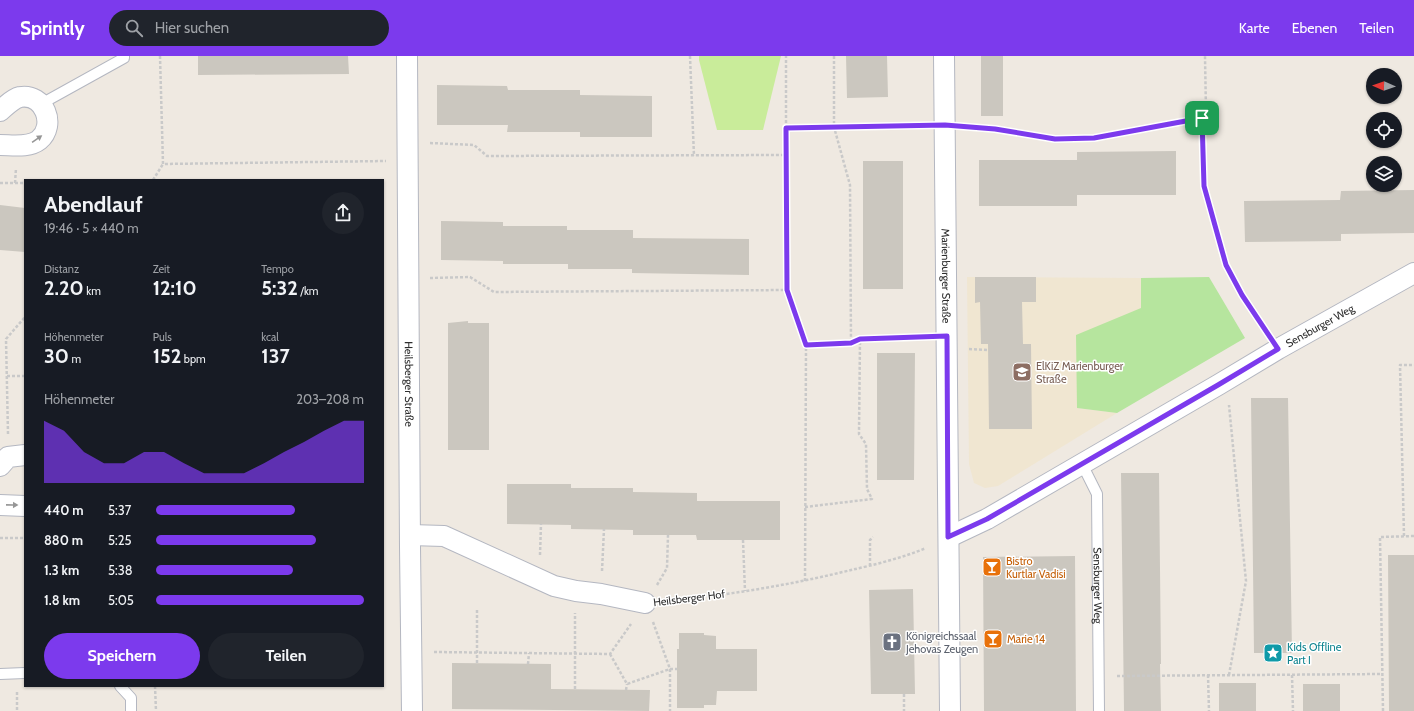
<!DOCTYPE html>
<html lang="de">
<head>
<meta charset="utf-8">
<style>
	body { margin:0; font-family:Cabin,sans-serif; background:#20242c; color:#f1f3f6; height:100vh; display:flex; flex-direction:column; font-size:15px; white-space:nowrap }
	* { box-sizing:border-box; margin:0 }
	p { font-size:13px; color:#9ea1a6 }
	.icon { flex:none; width:22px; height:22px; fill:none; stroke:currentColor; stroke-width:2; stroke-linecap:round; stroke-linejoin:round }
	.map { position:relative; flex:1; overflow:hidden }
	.details { position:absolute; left:24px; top:123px; width:360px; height:508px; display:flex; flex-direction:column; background:#171b24; border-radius:0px; box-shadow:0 1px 3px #0004 }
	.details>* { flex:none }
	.needle { width:26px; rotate:272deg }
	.controls { position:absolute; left:1366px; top:12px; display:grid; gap:8px }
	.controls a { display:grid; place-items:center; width:36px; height:36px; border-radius:50%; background:#171b24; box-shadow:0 1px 3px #0004; font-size:20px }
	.pin { position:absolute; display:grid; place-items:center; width:34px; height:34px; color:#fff; margin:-17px; border-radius:8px; box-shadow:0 2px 6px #0006 }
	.round { display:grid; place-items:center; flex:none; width:42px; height:42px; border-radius:21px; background:#20242c }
	.overview { display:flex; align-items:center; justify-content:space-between; height:68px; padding:0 20px }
	h1 { font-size:22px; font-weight:700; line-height:30px }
	.stats { display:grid; grid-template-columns:repeat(3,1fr); gap:6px; height:68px; padding:4px 20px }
	.stats div { display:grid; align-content:center }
	.stats b { font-size:20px; font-weight:700 }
	.stats small { font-size:11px; font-weight:400 }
	.stats p { font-size:11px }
	.chart { height:112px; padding:8px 20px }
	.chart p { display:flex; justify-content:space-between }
	.chart svg { width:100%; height:72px; margin-top:4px; fill:#7c3aed; opacity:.7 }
	.button { display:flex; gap:8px; margin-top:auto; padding:8px 20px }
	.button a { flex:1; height:46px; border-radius:24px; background:#7c3aed; color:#fff; font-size:16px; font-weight:700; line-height:46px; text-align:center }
	.button a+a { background:#20242c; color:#f1f3f6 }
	ul { padding:0 20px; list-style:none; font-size:13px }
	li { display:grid; grid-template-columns:64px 48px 1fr; align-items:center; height:30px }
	li i { height:10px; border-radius:5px; background:#7c3aed }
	header { display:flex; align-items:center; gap:24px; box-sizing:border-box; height:56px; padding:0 20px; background:#7c3aed; color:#fff }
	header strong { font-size:19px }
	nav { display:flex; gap:22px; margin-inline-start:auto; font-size:14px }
	.search { width:280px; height:36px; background:#20242c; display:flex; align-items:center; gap:10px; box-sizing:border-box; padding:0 14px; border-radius:22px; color:#9ea1a6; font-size:15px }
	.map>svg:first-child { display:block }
	.education { fill:#f0e6d1 }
	.green { fill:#b6e59e }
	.pitch { fill:#c9ec9a }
	.building { fill:#cbc7bf }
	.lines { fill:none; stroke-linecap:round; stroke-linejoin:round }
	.lane-casing { stroke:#b4b7c1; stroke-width:12 }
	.street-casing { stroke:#b4b7c1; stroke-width:22 }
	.path { stroke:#c9c9c9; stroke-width:2.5; stroke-dasharray:3 2; stroke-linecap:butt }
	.lane { stroke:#fff; stroke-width:10 }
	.street { stroke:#fff; stroke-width:20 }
	.oneway { fill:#969696 }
	.route-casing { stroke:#fff; stroke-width:8 }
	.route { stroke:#7c3aed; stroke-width:5 }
	.labels { text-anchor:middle; stroke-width:3; stroke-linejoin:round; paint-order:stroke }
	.street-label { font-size:11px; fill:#2e2e2e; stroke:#fff }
	.education-label { font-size:11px; fill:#785e54; stroke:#fff; text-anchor:start }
	.food-label { font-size:11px; fill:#c56008; stroke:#fff; text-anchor:start }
	.worship-label { font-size:11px; fill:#5b616d; stroke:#fff; text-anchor:start }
	.culture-label { font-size:11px; fill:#0d838f; stroke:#fff; text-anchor:start }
</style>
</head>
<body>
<header>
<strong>Sprintly</strong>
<div class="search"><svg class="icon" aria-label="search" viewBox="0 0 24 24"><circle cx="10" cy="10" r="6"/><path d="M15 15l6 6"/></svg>Hier suchen</div>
<nav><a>Karte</a><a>Ebenen</a><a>Teilen</a></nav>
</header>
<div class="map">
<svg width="1414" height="655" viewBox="0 0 1414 655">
	<rect width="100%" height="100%" fill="#efe9e1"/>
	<!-- education -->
	<path class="education" d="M 967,221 L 1141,222 L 1141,252 L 1077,352 L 1117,357 L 998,430 L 985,432 L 974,427 L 969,408 Z"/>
	<!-- green -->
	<path class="green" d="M 1209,221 L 1245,282 L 1117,357 L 1077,352 L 1076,279 L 1141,252 L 1141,222 Z"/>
	<!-- pitch -->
	<path class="pitch" d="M 699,0 L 781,0 L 763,74 L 717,74 L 699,4 Z"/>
	<!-- building -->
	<path class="building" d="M 198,0 L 348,0 L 349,18 L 198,19 Z
		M 846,0 L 887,0 L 888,41 L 847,42 Z
		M 981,0 L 1003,0 L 1003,60 L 981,60 Z
		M 437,29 L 507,30 L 508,34 L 580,34 L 580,39 L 652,40 L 652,81 L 580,81 L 580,76 L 507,76 L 508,69 L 437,69 Z
		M 1176,95 L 1176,139 L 1077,139 L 1077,150 L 979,150 L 979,104 L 1077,104 L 1077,96 Z
		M 863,105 L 903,105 L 903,233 L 863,233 Z
		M 1414,134 L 1414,177 L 1341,178 L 1341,185 L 1245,186 L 1244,145 L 1340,144 L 1341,135 Z
		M 0,149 L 25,152 L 25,196 L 0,194 Z
		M 441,165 L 503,166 L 503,170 L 567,170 L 567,174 L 633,174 L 633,182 L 749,183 L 749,219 L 632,217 L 632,213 L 568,213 L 568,208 L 503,208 L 503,205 L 441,204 Z
		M 975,221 L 1036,221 L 1036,246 L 1022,246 L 1023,288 L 1031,288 L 1032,373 L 989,373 L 988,288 L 981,288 L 980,246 L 975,247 Z
		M 468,265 L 468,267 L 489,267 L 489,394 L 448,394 L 448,267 Z
		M 877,297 L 915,297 L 914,424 L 877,424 Z
		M 1251,342 L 1288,342 L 1292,597 L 1254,597 Z
		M 1121,417 L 1159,417 L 1161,608 L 1160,608 L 1161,655 L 1124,655 Z
		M 507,428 L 571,428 L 571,432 L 633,432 L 633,436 L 697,437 L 697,445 L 780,445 L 780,484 L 697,484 L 696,479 L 633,479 L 633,474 L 571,473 L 571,469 L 507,468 Z
		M 1388,499 L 1414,499 L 1414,655 L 1389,655 Z
		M 1075,500 L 1076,655 L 984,655 L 983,501 Z
		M 913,533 L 915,638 L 871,638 L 869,534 Z
		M 679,577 L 704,577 L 704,579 L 716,580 L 716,593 L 757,593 L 757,635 L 717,635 L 716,649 L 704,649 L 704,652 L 677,652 L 677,593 L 679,593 Z
		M 452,607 L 551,608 L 551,633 L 650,634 L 649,655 L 452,653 Z
		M 1219,627 L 1256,627 L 1256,655 L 1219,655 Z
		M 1303,628 L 1340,628 L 1340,655 L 1303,655 Z"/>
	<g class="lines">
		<!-- lane casing -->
		<g class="lane-casing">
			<g id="lane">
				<path d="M 41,48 L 124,2 L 124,0"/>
				<path id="s1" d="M 1082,408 L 1097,438 L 1099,655"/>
				<path d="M 0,618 L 25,617"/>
				<path d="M 120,630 L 131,642 L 131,655"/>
			</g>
		</g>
		<!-- street casing -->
		<g class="street-casing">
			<g id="street">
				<path id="s2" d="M 407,0 L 410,491 L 412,655"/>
				<path id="s3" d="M 944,0 L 950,655"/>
				<path d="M 0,55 C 6,50 12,43 20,41 C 44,37 57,69 39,84 C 29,92 12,89 0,89"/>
				<path d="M 0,410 L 8,401 L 25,399"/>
				<path d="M 0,449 L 25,450"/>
				<path d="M 410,479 L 444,480 L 554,530 L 576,535 L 601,538 L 645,547"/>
				<path id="s4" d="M 949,481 L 987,463 L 1218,329 L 1278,293 L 1414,217"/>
			</g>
		</g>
		<!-- path -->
		<path class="path" d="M 160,0 L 163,108 L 386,105
			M 690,0 L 694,100
			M 834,0 L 834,71 L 850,129 L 851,287
			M 1202,62 L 1206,56 L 1205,0
			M 967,71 L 995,73 L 1055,83 L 1094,82 L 1202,62 L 1204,130 L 1226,209 L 1242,239 L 1266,273
			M 786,72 L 786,0
			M 430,87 L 474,89 L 487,100 L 785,99
			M 153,124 L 163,108
			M 0,127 L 25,127
			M 15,127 L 16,112
			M 430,222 L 470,221 L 494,236 L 787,234
			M 806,289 L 851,287 L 860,283 L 925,281
			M 969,293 L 988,294
			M 7,320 L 25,320
			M 8,378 L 6,283 L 25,261
			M 805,451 L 872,443 L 867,433 L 866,388 L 859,378 L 860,283
			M 1404,480 L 1400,309 L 1414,309
			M 0,482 L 25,482
			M 743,484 L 745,535
			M 540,499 L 541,468
			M 870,510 L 870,484 L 873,481
			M 602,515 L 604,473
			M 805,525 L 806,289 L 787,234 L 786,72 L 922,69
			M 657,529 L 667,512 L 668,479
			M 667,545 C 729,539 790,529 851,514 C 874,509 905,501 926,492
			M 653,566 L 670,613 L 670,655
			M 434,596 L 610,598 L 631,568
			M 610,598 L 627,628 L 670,613 L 677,613
			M 477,607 L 477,553
			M 528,608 L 529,597
			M 1208,619 L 1209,655
			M 1229,619 L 1246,525 L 1229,349
			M 1292,619 L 1293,655
			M 1117,620 L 1382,618
			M 155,630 L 156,655
			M 575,633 L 575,557
			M 626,634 L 627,628
			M 17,636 L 17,655
			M 904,638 L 904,655
			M 1383,655 L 1380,481 L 1414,480"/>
		<!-- lane -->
		<use href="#lane" class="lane"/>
		<!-- street -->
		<use href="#street" class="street"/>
	</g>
	<!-- one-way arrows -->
	<defs><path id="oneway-solid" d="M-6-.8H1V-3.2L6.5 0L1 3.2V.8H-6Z"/></defs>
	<g class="oneway">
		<use href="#oneway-solid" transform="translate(37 83) rotate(-35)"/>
		<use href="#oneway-solid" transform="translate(12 449) rotate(1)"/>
	</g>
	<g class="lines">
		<!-- route casing -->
		<g class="route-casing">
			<path id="route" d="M 1202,62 L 1204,130 L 1226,209 L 1242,239 L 1278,293 L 1218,329 L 987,463 L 948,481 L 947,280 L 860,283 L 851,287 L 806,289 L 787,234 L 786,72 L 945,69 L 995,73 L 1055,83 L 1094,82 Z"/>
		</g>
		<!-- route -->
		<use href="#route" class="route"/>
	</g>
	<!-- icons -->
	<defs>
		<g id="school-square" transform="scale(1)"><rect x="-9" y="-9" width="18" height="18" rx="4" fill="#8d6e63" stroke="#fff"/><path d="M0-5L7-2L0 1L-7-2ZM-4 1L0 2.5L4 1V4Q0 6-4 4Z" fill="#fff"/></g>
		<g id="bar-square" transform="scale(1)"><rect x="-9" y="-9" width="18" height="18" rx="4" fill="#e8710a" stroke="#fff"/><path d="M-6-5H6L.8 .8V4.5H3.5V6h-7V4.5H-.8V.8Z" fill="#fff"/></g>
		<g id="church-square" transform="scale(1)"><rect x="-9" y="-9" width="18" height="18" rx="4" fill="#6b7280" stroke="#fff"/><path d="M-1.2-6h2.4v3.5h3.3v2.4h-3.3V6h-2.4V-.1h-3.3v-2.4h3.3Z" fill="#fff"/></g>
		<g id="sight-square" transform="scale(1)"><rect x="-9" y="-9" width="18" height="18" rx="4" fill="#0f9aa8" stroke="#fff"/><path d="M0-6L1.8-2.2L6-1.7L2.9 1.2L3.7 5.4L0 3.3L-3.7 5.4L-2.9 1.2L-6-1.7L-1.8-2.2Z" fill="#fff"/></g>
	</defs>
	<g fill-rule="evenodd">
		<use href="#school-square" x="1022" y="316"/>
		<use href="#bar-square" x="992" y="511"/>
		<use href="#bar-square" x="993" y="583"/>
		<use href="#church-square" x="892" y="586"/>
		<use href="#sight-square" x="1273" y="597"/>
	</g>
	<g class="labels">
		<!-- street labels -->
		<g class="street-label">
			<text dy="4" stroke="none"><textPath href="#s3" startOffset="220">Marienburger Straße</textPath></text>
			<text dy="4" stroke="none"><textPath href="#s4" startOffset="427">Sensburger Weg</textPath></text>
			<text dy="4" stroke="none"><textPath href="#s2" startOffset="328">Heilsberger Straße</textPath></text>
			<text dy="4" stroke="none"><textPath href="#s1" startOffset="125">Sensburger Weg</textPath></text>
			<text transform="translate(689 542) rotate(-7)" y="4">Heilsberger Hof</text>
		</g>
		<!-- education labels -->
		<g class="education-label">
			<text x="1036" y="314">ElKiZ Marienburger<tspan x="1036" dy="13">Straße</tspan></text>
		</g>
		<!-- food labels -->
		<g class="food-label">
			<text x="1006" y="509">Bistro<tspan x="1006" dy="13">Kurtlar Vadisi</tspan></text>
			<text x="1007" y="587">Marie 14</text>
		</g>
		<!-- worship labels -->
		<g class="worship-label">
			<text x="906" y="584">Königreichssaal<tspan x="906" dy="13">Jehovas Zeugen</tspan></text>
		</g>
		<!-- culture labels -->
		<g class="culture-label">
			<text x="1287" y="595">Kids Offline<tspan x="1287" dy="13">Part I</tspan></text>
		</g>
	</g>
</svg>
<div class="controls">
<a><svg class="needle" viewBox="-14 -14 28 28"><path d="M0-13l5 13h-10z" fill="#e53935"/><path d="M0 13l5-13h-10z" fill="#9ea1a6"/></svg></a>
<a><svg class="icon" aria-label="locate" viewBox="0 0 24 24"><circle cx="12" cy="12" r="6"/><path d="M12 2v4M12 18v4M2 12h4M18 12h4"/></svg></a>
<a><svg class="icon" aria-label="layers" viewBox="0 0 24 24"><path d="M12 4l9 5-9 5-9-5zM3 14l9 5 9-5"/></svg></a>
</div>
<div class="pin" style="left:1202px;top:62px;background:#1e9e55"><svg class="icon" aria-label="arrive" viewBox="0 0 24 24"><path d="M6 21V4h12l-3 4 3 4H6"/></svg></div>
<section class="details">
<div class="overview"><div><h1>Abendlauf</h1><p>19:46 · 5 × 440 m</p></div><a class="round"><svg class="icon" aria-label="share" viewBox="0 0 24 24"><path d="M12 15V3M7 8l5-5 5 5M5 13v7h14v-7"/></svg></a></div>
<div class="stats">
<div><p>Distanz</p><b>2.20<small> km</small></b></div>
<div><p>Zeit</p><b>12:10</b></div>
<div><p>Tempo</p><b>5:32<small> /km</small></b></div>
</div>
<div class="stats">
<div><p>Höhenmeter</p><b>30<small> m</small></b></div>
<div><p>Puls</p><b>152<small> bpm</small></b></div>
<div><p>kcal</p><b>137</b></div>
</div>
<div class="chart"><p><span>Höhenmeter</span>203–208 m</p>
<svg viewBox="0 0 160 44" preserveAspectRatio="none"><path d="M0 44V6L10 12L20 25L30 32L40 32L50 25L60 25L70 32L80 38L90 38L100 38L110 32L120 25L130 19L140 12L150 6L160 6V44z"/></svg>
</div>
<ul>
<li><b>440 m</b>5:37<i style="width:67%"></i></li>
<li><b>880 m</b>5:25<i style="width:77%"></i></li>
<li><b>1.3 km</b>5:38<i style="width:66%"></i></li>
<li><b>1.8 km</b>5:05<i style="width:100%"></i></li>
</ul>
<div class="button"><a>Speichern</a><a>Teilen</a></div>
</section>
</div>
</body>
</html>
